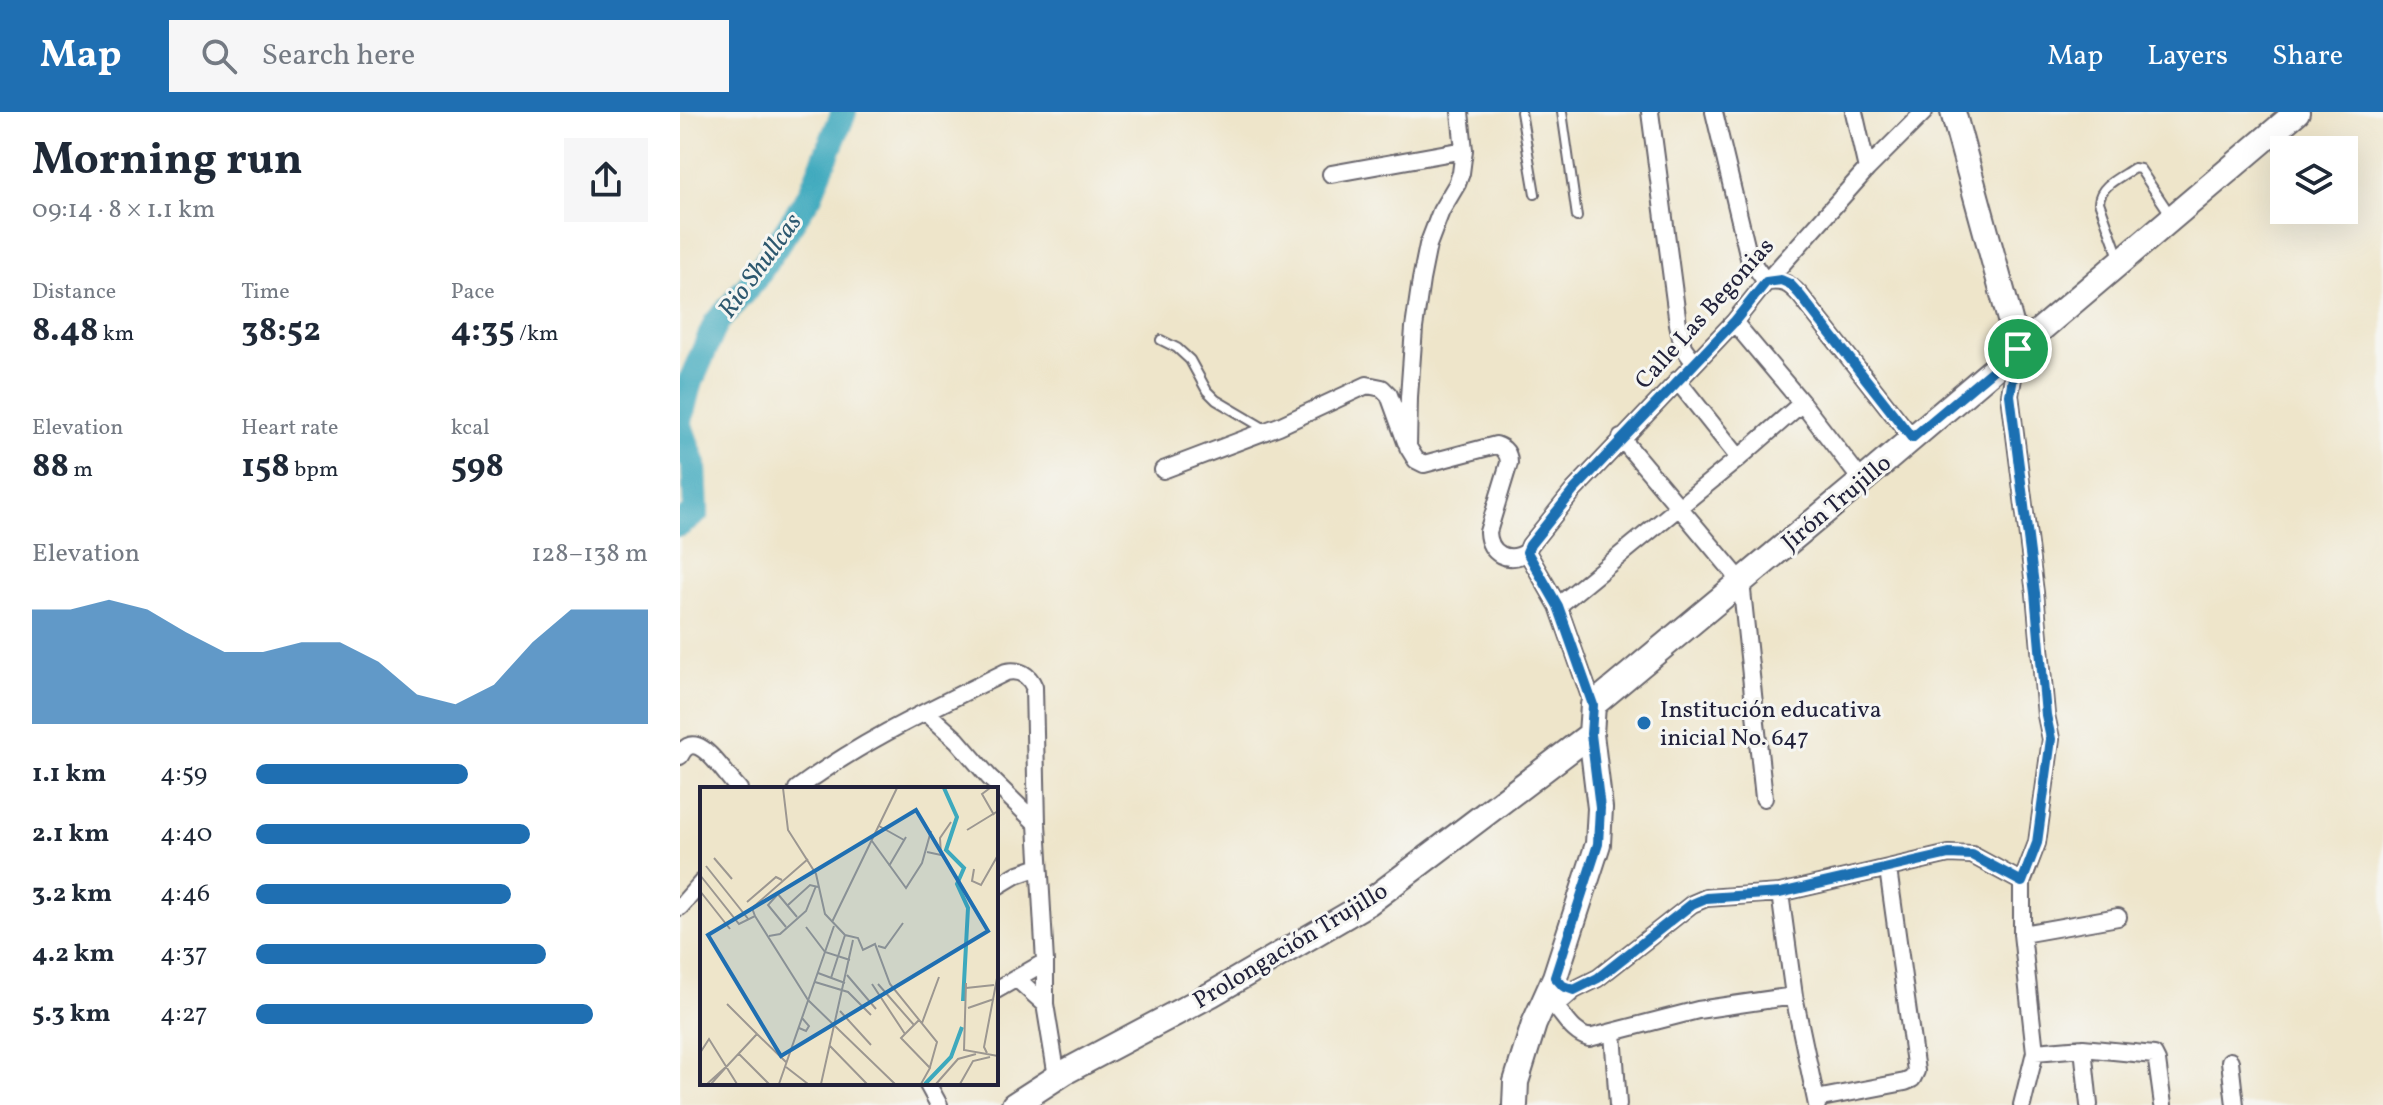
<!DOCTYPE html>
<html lang="en">
<head>
<meta charset="utf-8">
<style>
	body { margin:0; font-family:Vollkorn,serif; background:#f6f6f7; color:#1f2937; height:100vh; display:flex; flex-direction:column; font-size:30px; white-space:nowrap }
	* { box-sizing:border-box; margin:0 }
	p { font-size:26px; color:#747a83 }
	.icon { flex:none; width:44px; height:44px; fill:none; stroke:currentColor; stroke-width:2; stroke-linecap:round; stroke-linejoin:round }
	.map { position:relative; flex:1; overflow:hidden }
	.details { display:flex; flex-direction:column; background:#fff; width:680px }
	.details>* { flex:none }
	.fabs { position:absolute; left:1590px; top:24px; display:grid; gap:16px }
	.fabs a { display:grid; place-items:center; width:88px; height:88px; border-radius:0px; background:#fff; box-shadow:0 8px 32px #0002; font-size:40px }
	.pin { position:absolute; display:grid; place-items:center; width:68px; height:68px; color:#fff; margin:-34px; border:4px solid #fff; border-radius:50%; box-shadow:0 2px 8px #0007 }
	.round { display:grid; place-items:center; flex:none; width:84px; height:84px; border-radius:0px; background:#f6f6f7 }
	.overview { display:flex; align-items:center; justify-content:space-between; height:136px; padding:0 32px }
	h1 { font-size:44px; font-weight:700; line-height:60px }
	.figures { display:grid; grid-template-columns:repeat(3,1fr); gap:12px; height:136px; padding:8px 32px }
	.figures div { display:grid; align-content:center }
	.figures b { font-size:34px; font-weight:700 }
	.figures small { font-size:22px; font-weight:400 }
	.figures p { font-size:22px }
	.chart { height:224px; padding:16px 32px }
	.chart p { display:flex; justify-content:space-between }
	.chart svg { width:100%; height:144px; margin-top:8px; fill:#1f6fb2; opacity:.7 }
	ul { padding:0 32px; list-style:none; font-size:26px }
	li { display:grid; grid-template-columns:128px 96px 1fr; align-items:center; height:60px }
	li i { height:20px; border-radius:10px; background:#1f6fb2 }
	header { display:flex; align-items:center; gap:48px; box-sizing:border-box; height:112px; padding:0 40px; background:#1f6fb2; color:#fff }
	header strong { font-size:38px }
	nav { display:flex; gap:44px; margin-inline-start:auto; font-size:28px }
	.search { width:560px; height:72px; background:#f6f6f7; display:flex; align-items:center; gap:20px; box-sizing:border-box; padding:0 28px; border-radius:0px; color:#747a83; font-size:30px }
	main { display:flex; flex:1; min-height:0 }
	.map>svg:first-child { display:block }
	.lines { fill:none; stroke-linecap:round; stroke-linejoin:round }
	.river { stroke:#3da9bd; stroke-width:26 }
	.lane-casing { stroke:#69666d; stroke-width:12 }
	.street-casing { stroke:#69666d; stroke-width:20 }
	.secondary-casing { stroke:#69666d; stroke-width:28 }
	.lane { stroke:#fff; stroke-width:8 }
	.street { stroke:#fff; stroke-width:16 }
	.secondary { stroke:#fff; stroke-width:24 }
	.route-casing { stroke:#fff; stroke-width:16 }
	.route { stroke:#1f6fb2; stroke-width:10 }
	.poi-dot { fill:#1f6fb2; stroke:#f6f6f2; stroke-width:3 }
	.labels { text-anchor:middle; stroke-width:6; stroke-linejoin:round; paint-order:stroke }
	.street-label { font-size:24px; fill:#22223b; stroke:#f6f6f2 }
	.poi-label { font-size:24px; fill:#22223b; stroke:#f6f6f2; text-anchor:start }
	.water-label { font-size:26px; font-style:italic; fill:#2d586f; stroke:#f6f6f2 }
	.inset-river { fill:none; stroke:#3da9bd; stroke-width:4 }
	.inset-road { fill:none; stroke:#9c9791; stroke-width:2 }
	.view { fill:#1f6fb2; fill-opacity:0.15; stroke:#1f6fb2; stroke-width:4 }
	.inset-edge { fill:none; stroke:#22223b; stroke-width:4 }
</style>
</head>
<body>
<header>
<strong>Map</strong>
<div class="search"><svg class="icon" aria-label="search" viewBox="0 0 24 24"><circle cx="10" cy="10" r="6"/><path d="M15 15l6 6"/></svg>Search here</div>
<nav><a>Map</a><a>Layers</a><a>Share</a></nav>
</header>
<main>
<section class="details">
<div class="overview"><div><h1>Morning run</h1><p>09:14 · 8 × 1.1 km</p></div><a class="round"><svg class="icon" aria-label="share" viewBox="0 0 24 24"><path d="M12 15V3M7 8l5-5 5 5M5 13v7h14v-7"/></svg></a></div>
<div class="figures">
<div><p>Distance</p><b>8.48<small> km</small></b></div>
<div><p>Time</p><b>38:52</b></div>
<div><p>Pace</p><b>4:35<small> /km</small></b></div>
</div>
<div class="figures">
<div><p>Elevation</p><b>88<small> m</small></b></div>
<div><p>Heart rate</p><b>158<small> bpm</small></b></div>
<div><p>kcal</p><b>598</b></div>
</div>
<div class="chart"><p><span>Elevation</span>128–138 m</p>
<svg viewBox="0 0 160 44" preserveAspectRatio="none"><path d="M0 44V9L10 9L20 6L30 9L40 16L50 22L60 22L70 19L80 19L90 25L100 35L110 38L120 32L130 19L140 9L150 9L160 9V44z"/></svg>
</div>
<ul>
<li><b>1.1 km</b>4:59<i style="width:54%"></i></li>
<li><b>2.1 km</b>4:40<i style="width:70%"></i></li>
<li><b>3.2 km</b>4:46<i style="width:65%"></i></li>
<li><b>4.2 km</b>4:37<i style="width:74%"></i></li>
<li><b>5.3 km</b>4:27<i style="width:86%"></i></li>
</ul>
</section>
<div class="map">
<svg width="1703" height="993" viewBox="0 0 1703 993">
	<rect width="100%" height="100%" fill="#f6f6f2"/>
	<filter id="ink" filterUnits="userSpaceOnUse"><feTurbulence type="fractalNoise" baseFrequency=".0125" numOctaves="2"/><feDisplacementMap in="SourceGraphic" scale="16" xChannelSelector="R" yChannelSelector="G"/><feConvolveMatrix kernelMatrix="1 2 1 2 8 2 1 2 1" color-interpolation-filters="sRGB"/></filter>
	<filter id="wash" filterUnits="userSpaceOnUse"><feTurbulence type="fractalNoise" baseFrequency=".006" numOctaves="4" result="noise"/><feDisplacementMap in="SourceGraphic" scale="32" xChannelSelector="R" yChannelSelector="G"/><feGaussianBlur stdDeviation="1.8" result="paint"/><feColorMatrix in="noise" values="0 0 0 0 0 0 0 0 0 0 0 0 0 0 0 0 0 1.4 0 .05"/><feComposite in="paint" operator="in"/></filter>
	<g filter="url(#wash)">
		<rect width="100%" height="100%" fill="#eee5ca"/>
		<g class="lines">
			<!-- river -->
			<path class="river" d="M 0,309 L 8,276 L 36,211 L 73,169 L 130,83 L 164,0
				M 0,314 L 14,353 L 16,400 L 0,412"/>
		</g>
	</g>
	<g filter="url(#ink)">
		<g class="lines">
			<!-- lane casing -->
			<g class="lane-casing">
				<path id="lane" d="M 841,0 L 855,82
					M 882,0 L 897,105
					M 1439,145 L 1419,90 C 1420,73 1441,65 1454,56 L 1460,57 L 1490,102
					M 481,228 L 497,236 L 510,248 L 527,279 L 536,288 L 587,318"/>
			</g>
			<!-- street casing -->
			<g class="street-casing">
				<path id="street" d="M 780,0 L 784,38 L 781,61 L 777,72 L 761,99 L 748,133 L 741,168 L 734,216 L 729,285 L 728,335 L 736,348 L 744,352 L 816,333 C 825,336 829,342 829,351 L 808,420 C 809,442 828,452 847,440
					M 970,0 L 998,212 L 1003,235 L 1014,250
					M 1034,0 L 1069,146 L 1086,170 C 1103,168 1109,171 1120,183 L 1232,326
					M 1174,0 L 1187,57
					M 651,62 L 784,38
					M 1054,210 L 1122,291 L 1182,369
					M 1338,237 L 1330,283 L 1355,481 L 1366,603 L 1371,627 L 1357,731 L 1342,770 L 1342,822 L 1355,940 L 1403,936 L 1474,943 L 1477,949 L 1483,993
					M 997,268 L 1059,346
					M 941,326 L 1061,469 L 1084,686
					M 483,358 L 599,314 L 687,273 L 702,276 L 709,283 L 726,330
					M 847,440 L 850,433 L 894,378 L 1054,210 L 1086,170 L 1187,57 L 1244,0
					M 847,440 L 878,494 L 913,593
					M 878,494 L 1059,346 L 1122,291
					M 246,600 L 277,628 L 309,665 L 357,712
					M 0,644 C 16,611 45,664 59,677
					M 117,677 C 181,629 255,595 326,560 C 339,557 349,563 354,575 L 357,712 L 365,850 L 365,892 L 377,965
					M 316,775 L 336,763 L 359,755
					M 1100,781 L 1114,884 L 1137,993
					M 0,795 L 22,770
					M 1342,822 L 1438,805
					M 337,867 L 365,892
					M 316,878 L 365,850
					M 868,888 C 884,900 889,920 909,926 L 1018,898 L 1114,884
					M 876,894 L 894,878 L 918,866 L 1012,792 L 1026,786 L 1100,781 L 1269,742 L 1292,743 L 1342,770
					M 933,920 L 938,993
					M 1403,936 L 1409,993
					M 1550,949 L 1555,993
					M 247,971 L 259,993
					M 1136,987 L 1225,970 L 1232,967 L 1236,959 L 1208,757
					M 1342,993 L 1355,940"/>
			</g>
			<!-- secondary casing -->
			<g class="secondary-casing">
				<path id="secondary" d="M 1273,0 L 1338,237
					M 334,993 L 385,960 L 532,882 L 688,791 L 911,622
					M 835,993 L 836,970 L 854,912 L 875,865 L 918,732 L 920,696 L 911,622 L 913,593 L 1182,369 L 1617,0"/>
			</g>
			<!-- lane -->
			<use href="#lane" class="lane"/>
			<!-- street -->
			<use href="#street" class="street"/>
			<!-- secondary -->
			<use href="#secondary" class="secondary"/>
		</g>
	</g>
	<g class="lines" filter="url(#ink)">
		<!-- route casing -->
		<g class="route-casing">
			<path id="route" d="M 1101,168 L 1110,172 L 1120,183 L 1232,326 L 1338,237 L 1330,283 L 1355,481 L 1366,603 L 1371,627 L 1357,731 L 1342,770 L 1292,743 L 1269,742 L 1100,781 L 1026,786 L 1012,792 L 918,866 L 894,878 L 883,874 L 875,865 L 918,732 L 920,696 L 911,622 L 913,593 L 878,494 L 847,440 L 850,433 L 894,378 L 1054,210 L 1086,170 Z"/>
		</g>
		<!-- route -->
		<use href="#route" class="route"/>
	</g>
	<!-- markers -->
	<circle class="poi-dot" cx="964" cy="611" r="8"/>
	<g class="labels">
		<!-- street labels -->
		<g class="street-label">
			<text transform="translate(1024 201) rotate(-48)" y="8">Calle Las Begonias</text>
			<text transform="translate(1156 390) rotate(-40)" y="8">Jirón Trujillo</text>
			<text transform="translate(610 833) rotate(-31)" y="8">Prolongación Trujillo</text>
		</g>
		<!-- poi labels -->
		<g class="poi-label">
			<text x="980" y="605">Institución educativa<tspan x="980" dy="28">inicial No. 647</tspan></text>
		</g>
		<!-- water labels -->
		<g class="water-label">
			<text transform="translate(79 153) rotate(-54)" y="9">Rio Shullcas</text>
		</g>
	</g>
	<!-- overview -->
	<g transform="translate(20 675)">
		<rect width="298" height="298" fill="#eee5ca"/>
		<path class="inset-river" d="M 244,1 L 257,30 L 246,63 L 264,81 L 257,97 L 268,121 L 263,214M 225,297 L 251,270 L 262,240"/>
		<path class="inset-road" d="M 83,1 L 88,43 L 116,87 L 125,127 L 145,148 L 158,151 L 163,163 L 175,157 L 190,197 L 237,255 L 230,280M 290,1 L 282,7 L 294,28M 179,39 L 204,53M 267,43 L 298,24M 172,54 L 206,101 L 222,76 L 231,44M 227,65 L 241,68 L 240,51 L 251,35M 14,71 L 32,92M 6,79 L 49,133M 189,79 L 206,50M 274,82 L 272,94 L 281,98 L 298,68M 0,88 L 39,137 L 55,129 L 108,213M 0,104 L 30,142M 77,106 L 97,130M 78,107 L 68,118 L 86,140M 47,115 L 76,90 L 82,93M 88,118 L 110,98 L 118,100M 55,129 L 52,121 L 108,72M 132,135 L 197,1M 106,140 L 125,165 L 150,173M 69,149 L 80,147 L 106,124 L 116,99M 178,159 L 185,161 L 203,136M 118,186 L 145,196M 147,188 L 176,222M 131,191 L 145,148M 115,195 L 148,205 L 171,228M 266,196 L 264,263 L 298,269M 172,197 L 205,247M 178,197 L 214,238M 266,201 L 294,198M 108,213 L 195,297M 27,217 L 57,247M 268,221 L 294,212M 140,224 L 171,258M 219,233 L 201,251 L 230,281 L 221,297M 222,236 L 239,190M 99,241 L 106,244 L 109,239 L 102,231M 130,259 L 167,297M 0,266 L 9,252 L 37,297M 287,266 L 284,260 L 298,186M 39,267 L 69,297M 28,278 L 57,247 L 87,276M 86,280 L 108,297M 7,297 L 28,278 L 11,297M 79,297 L 134,139M 121,297 L 153,153M 236,297 L 258,272 L 276,267M 260,297 L 273,274 L 290,270"/>
		<path class="view" d="M 216,23 L 288,144 L 81,269 L 8,148 Z"/>
		<rect width="298" height="298" class="inset-edge"/>
	</g>
</svg>
<div class="fabs">
<a><svg class="icon" aria-label="layers" viewBox="0 0 24 24"><path d="M12 4l9 5-9 5-9-5zM3 14l9 5 9-5"/></svg></a>
</div>
<div class="pin" style="left:1338px;top:237px;background:#1e9e55"><svg class="icon" aria-label="arrive" viewBox="0 0 24 24"><path d="M6 21V4h12l-3 4 3 4H6"/></svg></div>
</div>
</main>
</body>
</html>
